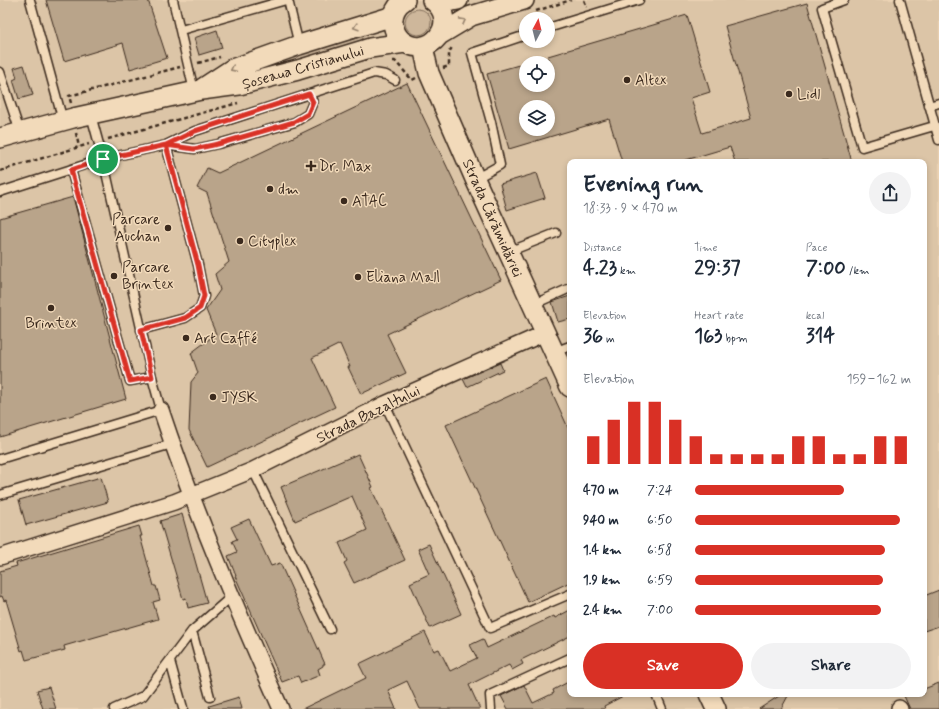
<!DOCTYPE html>
<html lang="en">
<head>
<meta charset="utf-8">
<style>
	body { margin:0; font-family:Mynerve,sans-serif; background:#f2f2f3; color:#1f2937; height:100vh; display:flex; flex-direction:column; font-size:15px; white-space:nowrap }
	* { box-sizing:border-box; margin:0 }
	p { font-size:13px; color:#747a83 }
	.icon { flex:none; width:22px; height:22px; fill:none; stroke:currentColor; stroke-width:2; stroke-linecap:round; stroke-linejoin:round }
	.map { position:relative; flex:1; overflow:hidden }
	.side { position:absolute; left:567px; top:159px; width:360px; height:538px; display:flex; flex-direction:column; background:#fff; border-radius:8px; box-shadow:0 2px 6px #0003 }
	.side>* { flex:none }
	.needle { width:26px; rotate:7deg }
	.controls { position:absolute; left:519px; top:12px; display:grid; gap:8px }
	.controls a { display:grid; place-items:center; width:36px; height:36px; border-radius:50%; background:#fff; box-shadow:0 2px 6px #0003; font-size:20px }
	.pin { position:absolute; display:grid; place-items:center; width:34px; height:34px; color:#fff; margin:-17px; border:2px solid #fff; border-radius:50%; box-shadow:0 1px 4px #0007 }
	.round { display:grid; place-items:center; flex:none; width:42px; height:42px; border-radius:21px; background:#f2f2f3 }
	.summary { display:flex; align-items:center; justify-content:space-between; height:68px; padding:0 16px }
	h1 { font-size:22px; font-weight:700; line-height:30px }
	.stats { display:grid; grid-template-columns:repeat(3,1fr); gap:6px; height:68px; padding:4px 16px }
	.stats div { display:grid; align-content:center }
	.stats b { font-size:20px; font-weight:700 }
	.stats small { font-size:11px; font-weight:400 }
	.stats p { font-size:11px }
	.chart { height:112px; padding:8px 16px }
	.chart p { display:flex; justify-content:space-between }
	.chart svg { width:100%; height:72px; margin-top:4px; stroke:#d93025; stroke-width:6 }
	.button { display:flex; gap:8px; margin-top:auto; padding:8px 16px }
	.button a { flex:1; height:46px; border-radius:24px; background:#d93025; color:#fff; font-size:16px; font-weight:700; line-height:46px; text-align:center }
	.button a+a { background:#f2f2f3; color:#1f2937 }
	ul { padding:0 16px; list-style:none; font-size:13px }
	li { display:grid; grid-template-columns:64px 48px 1fr; align-items:center; height:30px }
	li i { height:10px; border-radius:5px; background:#d93025 }
	.map>svg:first-child { display:block }
	.built { fill:#dcc5a7; fill-rule:evenodd }
	.green { fill:#ceb79b; stroke:#84705c }
	.building { fill:#b9a48a; stroke:#3b2a1e; fill-rule:evenodd }
	.lines { fill:none; stroke-linecap:round; stroke-linejoin:round }
	.service-casing { stroke:#3b2a1e; stroke-width:11 }
	.minor-casing { stroke:#3b2a1e; stroke-width:18 }
	.tertiary-casing { stroke:#3b2a1e; stroke-width:22 }
	.path { stroke:#3b2a1e; stroke-width:2.5; stroke-dasharray:4 3; stroke-linecap:butt }
	.service { stroke:#f2daba; stroke-width:8 }
	.minor { stroke:#f2daba; stroke-width:15 }
	.tertiary { stroke:#f2daba; stroke-width:19 }
	.oneway { stroke:#96826c }
	.route-casing { stroke:#fff; stroke-width:8 }
	.route { stroke:#d93025; stroke-width:5 }
	.poi-dot { fill:#3b2a1e; stroke:#f2daba; stroke-width:1.5 }
	.labels { text-anchor:middle; stroke-width:3; stroke-linejoin:round; paint-order:stroke }
	.street-label { font-size:15px; fill:#3b2a1e; stroke:#f2daba }
	.poi-label { font-size:15px; fill:#3b2a1e; stroke:#f2daba; text-anchor:start }
</style>
</head>
<body>
<div class="map">
<svg width="939" height="709" viewBox="0 0 939 709">
	<rect width="100%" height="100%" fill="#ebd3b4"/>
	<filter id="ink" filterUnits="userSpaceOnUse"><feTurbulence type="fractalNoise" baseFrequency=".025" numOctaves="2"/><feDisplacementMap in="SourceGraphic" scale="8" xChannelSelector="R" yChannelSelector="G"/><feConvolveMatrix kernelMatrix="1 2 1 2 8 2 1 2 1" color-interpolation-filters="sRGB"/></filter>
	<g filter="url(#ink)">
		<!-- built -->
		<path class="built" d="M 0,0 L 939,0 L 939,709 L 0,709 ZM 526,19 L 548,19 L 548,41 L 526,41 ZM 526,63 L 548,63 L 548,85 L 526,85 ZM 526,107 L 548,107 L 548,129 L 526,129 ZM 570,162 L 924,162 L 924,694 L 570,694 Z"/>
		<!-- green -->
		<path class="green" d="M405 22a13 13 0 1 1 26 0a13 13 0 1 1-26 0Z
			M 361,34 L 364,44 L 222,83 L 258,65 Z"/>
		<!-- building -->
		<path class="building" d="M 46,0 L 148,0 L 167,58 L 130,69 L 123,43 L 64,61 Z
			M 807,3 L 852,162 L 735,162 L 730,147 L 679,162 L 622,162 L 609,119 L 509,149 L 487,74 L 526,63 L 526,85 L 548,85 L 548,56 L 687,15 L 710,92 L 691,98 L 702,133 L 751,118 L 725,26 ZM 526,107 L 548,107 L 548,129 L 526,129 Z
			M 217,30 L 222,48 L 199,55 L 194,38 Z
			M 24,65 L 33,95 L 19,99 L 13,80 L 17,78 L 14,68 Z
			M 407,83 L 501,280 L 387,334 L 406,373 L 361,394 L 348,367 L 350,367 L 340,344 L 312,358 L 335,407 L 207,467 L 189,430 L 191,382 L 198,373 L 191,353 L 216,334 L 206,310 L 220,290 L 215,274 L 229,262 L 207,193 L 197,188 L 207,168 L 218,173 Z
			M 537,173 L 545,198 L 507,210 L 500,184 Z
			M 73,197 L 126,399 L 0,437 L 0,218 Z
			M 570,296 L 570,319 L 558,322 L 552,302 Z
			M 500,363 L 503,370 L 467,387 L 463,379 Z
			M 546,379 L 570,432 L 570,582 L 528,602 L 446,425 Z
			M 358,454 L 373,487 L 371,488 L 405,560 L 354,583 L 344,563 L 347,561 L 339,543 L 367,530 L 352,496 L 295,521 L 281,487 Z
			M 101,477 L 108,502 L 26,525 L 19,500 Z
			M 182,514 L 207,603 L 188,608 L 186,598 L 183,599 L 160,521 Z
			M 249,519 L 271,566 L 280,563 L 325,664 L 323,664 L 323,666 L 318,669 L 320,675 L 301,683 L 298,676 L 282,682 L 235,576 L 236,576 L 228,556 L 237,552 L 232,541 L 237,539 L 231,527 Z
			M 139,526 L 142,536 L 140,536 L 154,586 L 156,586 L 160,600 L 153,602 L 158,619 L 64,646 L 65,650 L 26,660 L 23,650 L 21,651 L 6,600 L 4,601 L 2,596 L 0,597 L 0,571 L 17,566 L 16,563 Z
			M 429,544 L 461,614 L 430,628 L 410,583 L 429,574 L 418,549 Z
			M 939,590 L 939,626 L 924,631 L 924,596 Z
			M 570,610 L 570,636 L 521,660 L 523,664 L 512,670 L 509,665 L 469,685 L 480,709 L 420,709 L 407,681 L 388,690 L 396,709 L 302,709 L 366,678 L 359,664 L 425,632 L 434,651 L 439,649 L 450,671 L 477,658 L 470,645 L 483,639 L 487,648 L 554,616 L 555,618 Z
			M 570,681 L 570,694 L 627,694 L 604,706 L 605,709 L 508,709 L 501,696 L 524,685 L 533,703 L 554,693 L 553,690 Z
			M 939,683 L 939,709 L 910,709 L 904,696 L 911,694 L 924,694 L 924,689 Z
			M 49,687 L 56,709 L 43,709 L 37,690 Z
			M 782,694 L 789,694 L 781,709 L 759,709 Z
			M 239,697 L 242,709 L 210,709 L 209,706 Z"/>
		<g class="lines">
			<!-- service casing -->
			<g class="service-casing">
				<path id="service" d="M 30,0 L 63,121
					M 173,0 L 194,91
					M 288,0 L 299,45
					M 844,0 L 822,8 L 862,147 L 934,126
					M 900,0 L 939,140
					M 548,28 L 639,0
					M 181,30 L 286,0
					M 0,72 L 20,132
					M 929,106 L 939,103
					M 71,170 L 130,381 L 152,377
					M 475,179 L 500,165 L 491,122 L 472,53 L 526,35
					M 0,192 L 103,159 L 166,145 L 195,131 L 374,73 L 386,75 L 395,80
					M 508,252 L 556,233
					M 532,305 L 570,288
					M 141,330 L 185,318 L 200,308 L 204,296 L 198,265 L 166,145 L 195,149 L 218,144 L 295,122 L 308,114 L 313,102 L 309,94
					M 554,352 L 570,346
					M 385,404 L 490,628 L 570,594
					M 0,459 L 161,410 L 152,377 L 103,159 L 91,115
					M 253,470 L 330,629
					M 0,495 L 172,444
					M 192,631 L 210,697
					M 170,661 L 183,708
					M 656,694 L 662,709
					M 114,709 L 143,696 L 192,631 L 231,597
					M 491,709 L 490,695 L 570,658"/>
			</g>
			<!-- minor casing -->
			<g class="minor-casing">
				<path id="minor" d="M 161,410 C 195,512 237,610 281,709
					M 0,557 L 174,502 L 253,470 L 385,404 L 545,333
					M 899,708 L 900,709"/>
			</g>
			<!-- tertiary casing -->
			<g class="tertiary-casing">
				<path id="tertiary" d="M 405,0 C 397,5 392,14 393,24 C 394,30 397,36 401,40 C 429,63 462,21 432,0
					M 437,4 L 458,0
					M 441,34 L 471,16 L 524,0
					M 423,47 L 429,73 L 475,179 L 570,387
					M 203,88 L 232,69 L 299,45 L 393,16
					M 0,138 L 73,118 L 201,90 L 239,85 L 298,70 L 370,48 L 405,43
					M 709,694 L 716,709"/>
			</g>
			<!-- path -->
			<path class="path" d="M 584,0 L 587,7
				M 536,11 L 571,0
				M 393,61 L 395,61 L 412,80 L 416,78
				M 198,63 L 220,57
				M 443,68 L 449,66 L 449,52 L 453,46
				M 71,103 L 69,96 L 180,67
				M 76,133 L 79,147
				M 108,139 L 238,103
				M 0,171 L 89,144"/>
			<!-- service -->
			<use href="#service" class="service"/>
			<!-- minor -->
			<use href="#minor" class="minor"/>
			<!-- tertiary -->
			<use href="#tertiary" class="tertiary"/>
		</g>
		<!-- one-way arrows -->
		<defs><path id="oneway-chevron" d="M-2-3.5L2.5 0L-2 3.5" fill="none" stroke-width="1.6" stroke-linecap="round" stroke-linejoin="round"/></defs>
		<g class="oneway">
			<use href="#oneway-chevron" transform="translate(463 21) rotate(-28)"/>
			<use href="#oneway-chevron" transform="translate(356 27) rotate(163)"/>
			<use href="#oneway-chevron" transform="translate(233 69) rotate(154)"/>
		</g>
	</g>
	<g class="lines" filter="url(#ink)">
		<!-- route casing -->
		<g class="route-casing">
			<path id="route" d="M 103,159 L 71,170 L 130,381 L 152,377 L 141,330 L 185,318 L 200,308 L 204,296 L 198,265 L 166,145 L 195,131 L 309,94 L 313,102 L 308,114 L 294,122 L 218,144 L 194,149 L 166,145 L 103,159"/>
		</g>
		<!-- route -->
		<use href="#route" class="route"/>
	</g>
	<!-- markers -->
	<g class="poi-dot">
		<circle cx="627" cy="80" r="4"/>
		<circle cx="789" cy="94" r="4"/>
		<path d="M309 160h4v4h4v4h-4v4h-4v-4h-4v-4h4z"/>
		<circle cx="270" cy="189" r="4"/>
		<circle cx="344" cy="201" r="4"/>
		<circle cx="168" cy="228" r="4"/>
		<circle cx="240" cy="241" r="4"/>
		<circle cx="114" cy="276" r="4"/>
		<circle cx="358" cy="277" r="4"/>
		<circle cx="51" cy="308" r="4"/>
		<circle cx="186" cy="338" r="4"/>
		<circle cx="213" cy="397" r="4"/>
	</g>
	<g class="labels">
		<!-- street labels -->
		<g class="street-label">
			<text transform="translate(303 67) rotate(-16)" y="5">Șoseaua Cristianului</text>
			<text transform="translate(493 218) rotate(66)" y="5">Strada Cărămidăriei</text>
			<text transform="translate(368 414) rotate(-26)" y="5">Strada Bazaltului</text>
		</g>
		<!-- poi labels -->
		<g class="poi-label">
			<text x="635" y="85">Altex</text>
			<text x="797" y="99">Lidl</text>
			<text x="319" y="171">Dr. Max</text>
			<text x="278" y="194">dm</text>
			<text x="352" y="206">ATAC</text>
			<text x="160" y="224" text-anchor="end">Parcare<tspan x="160" dy="17">Auchan</tspan></text>
			<text x="248" y="246">Cityplex</text>
			<text x="122" y="272">Parcare<tspan x="122" dy="17">Brintex</tspan></text>
			<text x="366" y="282">Eliana Mall</text>
			<text x="51" y="328" text-anchor="middle">Brintex</text>
			<text x="194" y="343">Art Caffé</text>
			<text x="221" y="402">JYSK</text>
		</g>
	</g>
</svg>
<div class="controls">
<a><svg class="needle" viewBox="-14 -14 28 28"><path d="M0-13l5 13h-10z" fill="#e53935"/><path d="M0 13l5-13h-10z" fill="#747a83"/></svg></a>
<a><svg class="icon" aria-label="locate" viewBox="0 0 24 24"><circle cx="12" cy="12" r="6"/><path d="M12 2v4M12 18v4M2 12h4M18 12h4"/></svg></a>
<a><svg class="icon" aria-label="layers" viewBox="0 0 24 24"><path d="M12 4l9 5-9 5-9-5zM3 14l9 5 9-5"/></svg></a>
</div>
<div class="pin" style="left:103px;top:159px;background:#1e9e55"><svg class="icon" aria-label="arrive" viewBox="0 0 24 24"><path d="M6 21V4h12l-3 4 3 4H6"/></svg></div>
<section class="side">
<div class="summary"><div><h1>Evening run</h1><p>18:33 · 9 × 470 m</p></div><a class="round"><svg class="icon" aria-label="share" viewBox="0 0 24 24"><path d="M12 15V3M7 8l5-5 5 5M5 13v7h14v-7"/></svg></a></div>
<div class="stats">
<div><p>Distance</p><b>4.23<small> km</small></b></div>
<div><p>Time</p><b>29:37</b></div>
<div><p>Pace</p><b>7:00<small> /km</small></b></div>
</div>
<div class="stats">
<div><p>Elevation</p><b>36<small> m</small></b></div>
<div><p>Heart rate</p><b>163<small> bpm</small></b></div>
<div><p>kcal</p><b>314</b></div>
</div>
<div class="chart"><p><span>Elevation</span>159–162 m</p>
<svg viewBox="0 0 160 44" preserveAspectRatio="none"><path d="M5 44V27M15 44V17M25 44V6M35 44V6M45 44V17M55 44V27M65 44V38M75 44V38M85 44V38M95 44V38M105 44V27M115 44V27M125 44V38M135 44V38M145 44V27M155 44V27"/></svg>
</div>
<ul>
<li><b>470 m</b>7:24<i style="width:69%"></i></li>
<li><b>940 m</b>6:50<i style="width:95%"></i></li>
<li><b>1.4 km</b>6:58<i style="width:88%"></i></li>
<li><b>1.9 km</b>6:59<i style="width:87%"></i></li>
<li><b>2.4 km</b>7:00<i style="width:86%"></i></li>
</ul>
<div class="button"><a>Save</a><a>Share</a></div>
</section>
</div>
</body>
</html>
